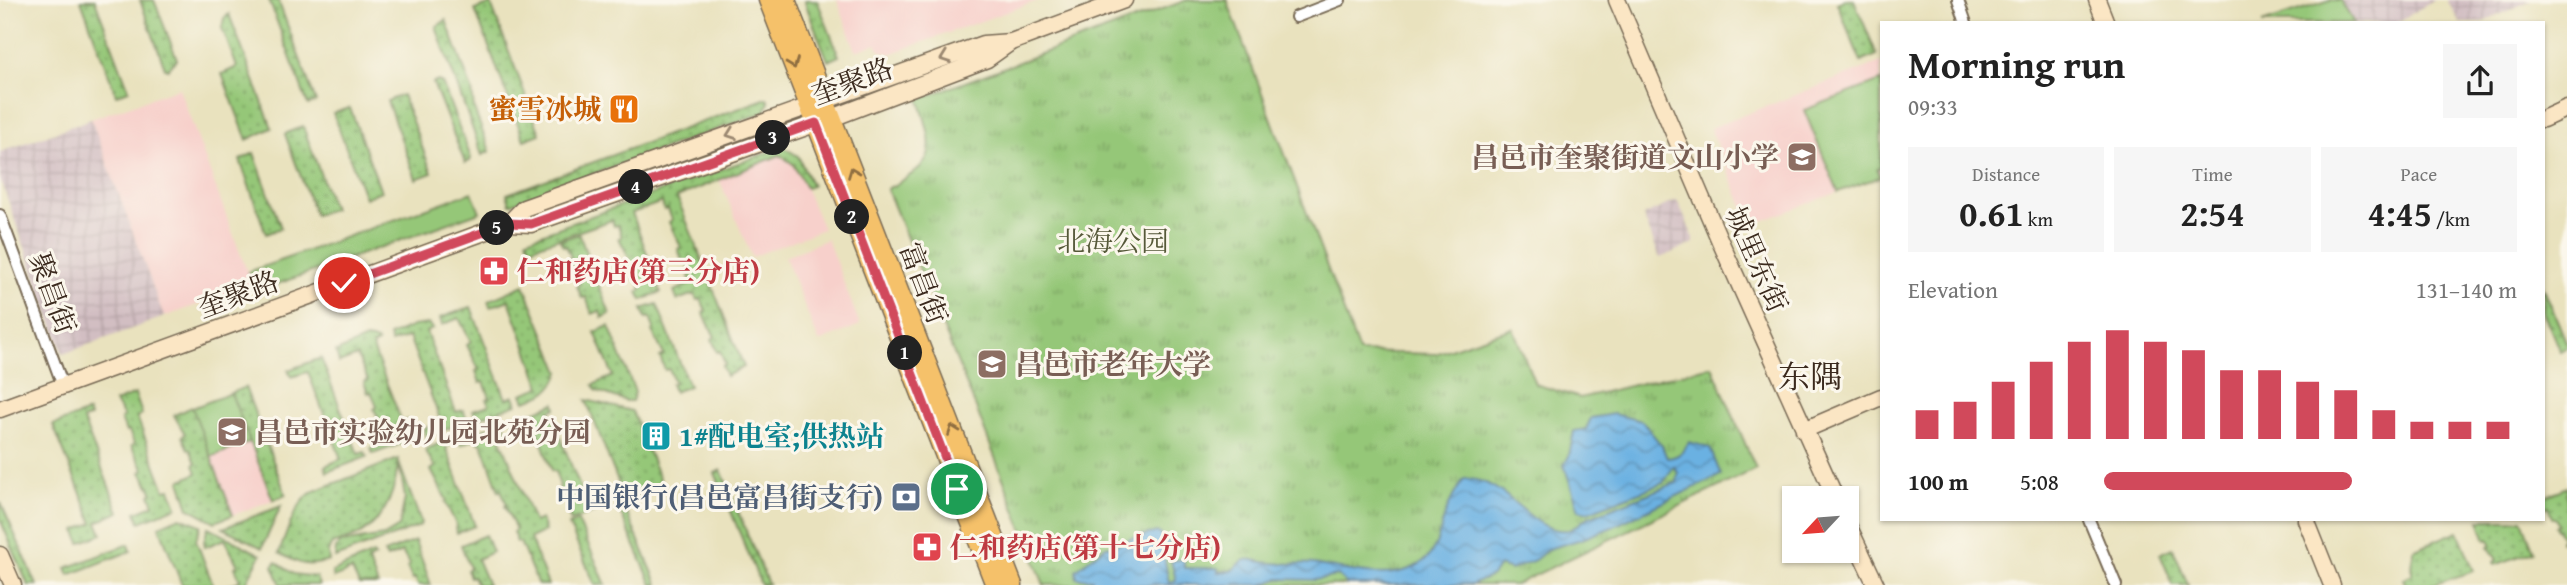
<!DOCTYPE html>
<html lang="en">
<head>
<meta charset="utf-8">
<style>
	body { margin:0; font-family:"Gentium Book Plus","Noto Serif SC",serif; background:#f6f6f6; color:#222; height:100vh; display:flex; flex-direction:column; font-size:26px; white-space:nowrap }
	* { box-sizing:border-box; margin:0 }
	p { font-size:23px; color:#767676 }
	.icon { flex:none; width:38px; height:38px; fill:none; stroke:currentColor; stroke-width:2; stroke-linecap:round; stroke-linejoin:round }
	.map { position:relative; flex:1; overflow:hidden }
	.side { position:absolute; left:1880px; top:21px; width:665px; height:500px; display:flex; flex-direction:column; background:#fff; border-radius:0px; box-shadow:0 2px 5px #0004 }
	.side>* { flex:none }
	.needle { width:46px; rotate:244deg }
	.controls { position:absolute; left:1782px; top:486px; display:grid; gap:14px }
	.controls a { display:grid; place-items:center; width:77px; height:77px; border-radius:0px; background:#fff; box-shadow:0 2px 5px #0004; font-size:35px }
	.pin { position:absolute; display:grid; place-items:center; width:60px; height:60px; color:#fff; margin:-30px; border:4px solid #fff; border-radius:50%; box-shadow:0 2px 7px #0007 }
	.km { position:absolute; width:35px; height:35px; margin:-18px; border-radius:50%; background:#222; color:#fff; font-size:19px; line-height:35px; text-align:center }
	.round { display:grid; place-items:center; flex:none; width:74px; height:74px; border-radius:0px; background:#f6f6f6 }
	.head { display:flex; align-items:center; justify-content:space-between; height:119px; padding:0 28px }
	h1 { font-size:38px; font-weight:800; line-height:52px }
	.stats { display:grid; grid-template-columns:repeat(3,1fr); gap:10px; height:119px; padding:7px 28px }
	.stats div { display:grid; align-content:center; border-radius:0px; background:#f6f6f6; text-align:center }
	.stats b { font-size:35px; font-weight:800 }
	.stats small { font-size:19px; font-weight:400 }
	.stats p { font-size:19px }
	.chart { height:196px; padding:14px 28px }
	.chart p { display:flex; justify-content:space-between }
	.chart svg { width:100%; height:126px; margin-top:7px; stroke:#d1495b; stroke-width:6 }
	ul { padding:0 28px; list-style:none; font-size:23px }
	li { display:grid; grid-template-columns:112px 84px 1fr; align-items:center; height:52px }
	li i { height:18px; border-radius:9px; background:#d1495b }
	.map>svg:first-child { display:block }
	.built { fill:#f7d0cb }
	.industrial { fill:url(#industrial-grid) }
	.grass { fill:#95c778; stroke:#68784b; stroke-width:2 }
	.park { fill:url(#park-tufts); stroke:#68784b; stroke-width:2 }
	.garden { fill:url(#garden-dots); stroke:#68784b; stroke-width:2 }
	.water { fill:url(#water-waves); stroke:#536e80; stroke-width:2 }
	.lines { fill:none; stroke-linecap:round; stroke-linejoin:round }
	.street-casing { stroke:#786a56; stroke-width:14 }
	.secondary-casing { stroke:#786a56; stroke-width:19 }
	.primary-casing { stroke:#786a56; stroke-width:21 }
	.street { stroke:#fff; stroke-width:10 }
	.secondary { stroke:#fbe6c4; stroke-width:16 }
	.primary { stroke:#f5c16b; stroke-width:18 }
	.oneway { stroke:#9b8871 }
	.oneway2 { stroke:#8f6e41 }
	.route-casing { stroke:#fff; stroke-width:14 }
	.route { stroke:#d1495b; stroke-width:9 }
	.labels { text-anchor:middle; stroke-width:6; stroke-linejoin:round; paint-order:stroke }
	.street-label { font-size:28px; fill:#3b2a1e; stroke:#fbf7ec }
	.food-label { font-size:28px; font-weight:bold; fill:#c56008; stroke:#fbf7ec; text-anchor:end }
	.education-label { font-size:28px; font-weight:bold; fill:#785e54; stroke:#fbf7ec; text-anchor:start }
	.park-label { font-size:28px; fill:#565939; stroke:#fbf7ec }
	.health-label { font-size:28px; font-weight:bold; fill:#be3a42; stroke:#fbf7ec; text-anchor:start }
	.culture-label { font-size:28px; font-weight:bold; fill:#0d838f; stroke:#fbf7ec; text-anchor:start }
	.service-label { font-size:28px; font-weight:bold; fill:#4e5e75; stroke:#fbf7ec; text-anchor:end }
	.quarter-label { font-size:32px; fill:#3b2a1e; stroke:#fbf7ec }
</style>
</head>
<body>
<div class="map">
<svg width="2567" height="585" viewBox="0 0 2567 585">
	<defs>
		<pattern id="industrial-grid" width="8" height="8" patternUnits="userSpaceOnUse" patternTransform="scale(1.75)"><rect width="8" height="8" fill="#d2bec2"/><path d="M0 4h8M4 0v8" fill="none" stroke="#b5a3a6"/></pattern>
		<pattern id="park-tufts" width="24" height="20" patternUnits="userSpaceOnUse" patternTransform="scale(1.75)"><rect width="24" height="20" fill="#95c778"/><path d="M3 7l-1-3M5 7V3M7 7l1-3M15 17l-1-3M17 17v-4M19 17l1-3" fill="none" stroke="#7ba262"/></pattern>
		<pattern id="garden-dots" width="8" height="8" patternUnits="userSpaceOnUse" patternTransform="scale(1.75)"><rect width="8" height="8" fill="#95c778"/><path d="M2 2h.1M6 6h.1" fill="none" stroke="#7ba262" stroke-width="1.8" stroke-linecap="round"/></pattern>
		<pattern id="water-waves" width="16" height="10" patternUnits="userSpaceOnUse" patternTransform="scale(1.75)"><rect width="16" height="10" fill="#6bb1e2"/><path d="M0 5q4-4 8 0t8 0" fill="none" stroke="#5990b7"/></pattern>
	</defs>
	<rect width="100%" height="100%" fill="#fbf7ec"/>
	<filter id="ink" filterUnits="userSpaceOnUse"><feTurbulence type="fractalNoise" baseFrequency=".0143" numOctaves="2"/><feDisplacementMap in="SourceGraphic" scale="14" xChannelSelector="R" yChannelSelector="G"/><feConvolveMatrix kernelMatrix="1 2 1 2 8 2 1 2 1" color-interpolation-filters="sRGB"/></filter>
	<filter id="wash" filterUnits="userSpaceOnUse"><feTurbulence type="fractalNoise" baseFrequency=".00686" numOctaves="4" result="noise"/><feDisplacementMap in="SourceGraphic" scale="28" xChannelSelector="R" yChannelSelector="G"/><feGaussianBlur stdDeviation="1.57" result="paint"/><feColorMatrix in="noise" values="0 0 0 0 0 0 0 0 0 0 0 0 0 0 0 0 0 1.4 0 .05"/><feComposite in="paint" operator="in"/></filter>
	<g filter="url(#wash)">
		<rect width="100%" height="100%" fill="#e9e2be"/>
		<!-- built -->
		<path class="built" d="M 837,0 L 1037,0 L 1037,1 L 890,54 L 879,50 L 876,44 L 856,51 Z
			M 1881,62 L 1881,176 L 1751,225 L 1710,128 Z
			M 179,88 L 252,285 L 164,317 L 91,119 Z
			M 780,155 L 786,157 L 799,173 L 823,229 L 752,257 L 719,179 Z
			M 827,239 L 860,325 L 819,342 L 785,257 Z
			M 245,387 L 286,495 L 233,515 L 192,408 Z"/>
		<!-- industrial -->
		<path class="industrial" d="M 2340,0 L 2434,0 L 2396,23 L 2354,23 Z
			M 2447,0 L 2531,0 L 2481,23 L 2460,23 Z
			M 91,119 L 164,317 L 63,354 L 0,178 L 0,152 Z
			M 1677,200 L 1694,239 L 1694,243 L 1660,258 L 1643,216 Z"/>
		<!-- grass -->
		<path class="grass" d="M 2330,0 L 2340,0 L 2354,23 L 2262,23 Z
			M 1881,81 L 1881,167 L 1877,169 L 1880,177 L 1838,192 L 1804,110 Z
			M 472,192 L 480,212 L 255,292 L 248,272 Z
			M 231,393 L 250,442 L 211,457 L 192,408 Z"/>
		<!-- park -->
		<path class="park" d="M 1187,0 L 1227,0 L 1359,352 L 1435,354 L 1513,328 L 1535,384 L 1580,398 L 1712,366 L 1756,469 L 1515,585 L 1044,585 L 976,408 L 887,189 C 939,161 935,152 919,99 Z"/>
		<!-- garden -->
		<path class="garden" d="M 81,0 L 95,0 L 129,90 L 116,95 Z
			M 140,0 L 154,0 L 177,59 L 168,69 L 165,68 Z
			M 269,0 L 278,0 L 316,102 L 308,105 Z
			M 804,0 L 817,0 L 839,56 L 828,61 Z
			M 1844,0 L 1854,0 L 1877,55 L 1861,62 L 1837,3 Z
			M 491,4 L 540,134 L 524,140 L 475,10 Z
			M 229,14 L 272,128 L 247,140 L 222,74 L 237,67 L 222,28 L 224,18 Z
			M 446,20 L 472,90 L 474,109 L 490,151 L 482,155 L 436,27 Z
			M 438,81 L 442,83 L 471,158 L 470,161 L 465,163 L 433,83 Z
			M 402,95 L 432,173 L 416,179 L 387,101 Z
			M 767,98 L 769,102 L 765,112 L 510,204 L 507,194 Z
			M 350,108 L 381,191 L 365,198 L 333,113 Z
			M 303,126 L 333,209 L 315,215 L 285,134 Z
			M 783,147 L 798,156 L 812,186 L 806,188 L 793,164 L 780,155 L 677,197 L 744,367 L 726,376 L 722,366 L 725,364 L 720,351 L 717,352 L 712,339 L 715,337 L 703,312 L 706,311 L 701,299 L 697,300 L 695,294 L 677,300 L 674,291 L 691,284 L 689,275 L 692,274 L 687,261 L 683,262 L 678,249 L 681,247 L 669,222 L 672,220 L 668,209 L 664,210 L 662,202 L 632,213 L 661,292 L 642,300 L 638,292 L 642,290 L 637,277 L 633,278 L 628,265 L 632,263 L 619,238 L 622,237 L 618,225 L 614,226 L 612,220 L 530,248 L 527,239 Z
			M 254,153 L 281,228 L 266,234 L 240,160 Z
			M 579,234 L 610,314 L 602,318 L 600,311 L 592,314 L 586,297 L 582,298 L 577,286 L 580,284 L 568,259 L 571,257 L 566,245 L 563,246 L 560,240 Z
			M 524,285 L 560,372 C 553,391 542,396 525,401 L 522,394 L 541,387 L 509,300 L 490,307 L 488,301 Z
			M 2543,286 L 2567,344 L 2567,347 L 2560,351 L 2543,312 Z
			M 657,304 L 689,386 L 674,392 L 671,384 L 674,382 L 669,369 L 665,370 L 660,357 L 664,355 L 652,331 L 654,329 L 650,317 L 646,318 L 642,309 Z
			M 471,307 L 506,399 L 514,396 L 517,404 L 476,419 L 473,410 L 489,405 L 487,399 L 490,398 L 484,382 L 480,383 L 476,371 L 479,370 L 467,345 L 471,342 L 459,318 L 442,325 L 440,318 Z
			M 428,324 L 433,329 L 426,332 L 456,412 L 463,410 L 468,421 L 426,437 L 423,429 L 441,422 L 409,337 L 391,343 L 389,336 L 413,326 Z
			M 609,326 L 635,392 L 632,401 L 626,401 L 597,391 L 593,385 L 613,376 L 595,332 Z
			M 366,339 L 377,341 L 378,343 L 372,346 L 402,422 L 408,420 L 415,439 L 373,454 L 371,448 L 386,442 L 385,436 L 387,435 L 374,409 L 377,407 L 371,392 L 368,393 L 364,382 L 368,380 L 357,356 L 339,363 L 336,352 Z
			M 321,358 L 358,454 L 365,452 L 367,457 L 327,472 L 325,466 L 341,459 L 308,372 L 291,377 L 288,370 Z
			M 245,387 L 286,495 L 273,500 L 231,393 Z
			M 135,394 L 142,414 L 137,417 L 165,490 L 170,489 L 177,507 L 140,522 L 136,512 L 154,505 L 150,494 L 153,493 L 141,472 L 144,470 L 131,446 L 134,444 L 129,431 L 126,432 L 121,419 L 124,417 L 115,402 Z
			M 586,400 L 632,411 L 662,485 L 625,500 Z
			M 555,403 L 556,408 L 550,411 L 587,505 L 594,503 L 598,511 L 571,521 L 567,513 L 570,511 L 564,495 L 562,495 L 559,487 L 560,486 L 555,471 L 552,471 L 535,423 L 533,424 L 530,419 L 515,425 L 513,421 Z
			M 192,407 L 233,515 L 215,522 L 189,508 L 180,481 L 197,473 L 194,465 L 196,463 L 190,449 L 188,449 L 182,436 L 185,434 L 174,415 Z
			M 88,412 L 90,417 L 83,420 L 119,512 L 97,522 L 102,534 L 80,543 L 76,530 L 93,523 L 53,425 Z
			M 504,422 L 507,431 L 499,434 L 534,522 L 541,519 L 545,531 L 530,538 L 548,585 L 538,585 L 520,542 L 517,542 L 513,532 L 516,530 L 505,506 L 507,505 L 501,490 L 499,491 L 482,443 L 479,443 L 476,438 L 461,445 L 458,437 Z
			M 447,440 L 451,444 L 446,447 L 475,526 L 457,533 L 455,528 L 457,526 L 445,502 L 447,501 L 431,470 L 435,467 L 425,450 Z
			M 398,459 C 397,487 387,517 362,533 C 353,539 341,539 331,545 L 328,552 L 329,561 C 305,568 300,564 279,553 C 287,533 294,505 312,492 Z
			M 399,463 L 421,522 L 420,526 L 335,558 L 336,548 L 341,543 L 384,536 L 399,527 L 405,498 Z
			M 721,470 L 768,584 L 761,585 L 715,473 Z
			M 2567,487 L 2567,540 L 2561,542 L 2560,540 L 2563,539 L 2555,526 L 2558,524 L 2555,518 L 2552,518 L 2548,506 L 2543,508 L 2543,497 Z
			M 622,502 L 658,585 L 652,585 L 617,505 Z
			M 0,503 L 1,503 L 37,585 L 28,585 L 0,519 Z
			M 281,506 L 262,548 L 223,528 Z
			M 180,517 L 201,525 L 196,540 L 213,585 L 182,585 L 159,526 Z
			M 2479,520 L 2522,520 L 2534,551 L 2495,565 L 2494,562 L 2497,560 L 2489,547 L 2492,546 L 2489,539 L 2486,540 Z
			M 578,521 L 606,585 L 595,585 L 569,525 Z
			M 208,527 L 261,555 L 245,585 L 229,585 L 240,581 L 235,567 L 238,566 L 225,539 L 205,547 L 204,541 Z
			M 2458,531 L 2474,571 L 2432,585 L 2406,585 L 2403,579 L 2412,574 L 2413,550 Z
			M 485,535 L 492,552 L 477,559 L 488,585 L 477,585 L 473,576 L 470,577 L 467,570 L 470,568 L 461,545 Z
			M 415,541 L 431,585 L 418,585 L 415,578 L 412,579 L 407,567 L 410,565 L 402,552 L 387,558 L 384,553 Z
			M 129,544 L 131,551 L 69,575 L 66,568 Z
			M 2173,548 L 2188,585 L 2173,585 L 2160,554 Z
			M 373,554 L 375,557 L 368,560 L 378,585 L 359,585 L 352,570 L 334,578 L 332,572 Z
			M 276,562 L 294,574 L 316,577 L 319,585 L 281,585 L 273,566 Z"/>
		<!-- water -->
		<path class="water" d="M 1613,414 L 1642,421 L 1662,446 L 1667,458 C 1679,457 1683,452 1689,442 L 1710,448 L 1721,475 L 1610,528 L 1582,539 L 1548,549 L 1535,560 L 1511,570 L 1499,566 L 1492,576 L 1471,585 L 1347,585 L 1338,576 L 1315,580 L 1278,579 L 1262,585 L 1089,585 L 1092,579 L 1077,578 L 1076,570 L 1106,546 L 1114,546 L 1132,538 L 1157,532 L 1166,538 L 1174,552 L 1164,555 L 1169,583 L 1176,580 L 1171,561 L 1184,559 L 1184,568 L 1218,568 L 1218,572 L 1233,570 C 1249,552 1251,562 1271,563 C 1287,565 1304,562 1319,565 C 1352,571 1401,585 1428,557 C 1438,546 1441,526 1446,512 C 1450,501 1457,489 1464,479 C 1508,477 1530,535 1568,530 C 1577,528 1582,519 1591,516 C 1619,505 1649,494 1677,482 L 1678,473 L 1674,466 L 1663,483 L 1588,512 L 1579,510 L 1564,465 L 1569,456 L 1574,431 L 1586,429 L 1591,418 Z"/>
	</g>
	<g filter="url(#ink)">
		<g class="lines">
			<!-- street casing -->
			<g class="street-casing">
				<path id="street" d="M 1958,0 L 1966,23
					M 1296,17 L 1340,0
					M 0,215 L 63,386
					M 2089,520 L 2116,585"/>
			</g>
			<!-- secondary casing -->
			<g class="secondary-casing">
				<path id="secondary" d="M 1617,0 L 1720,241 L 1836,499
					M 2097,0 L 2106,23
					M 2543,119 L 2567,108
					M 509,223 L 524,208 L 983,44 L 1011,42
					M 0,409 L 509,223 L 531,224 L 832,118 L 987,59 L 1011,42 L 1124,0
					M 1804,430 L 1881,397
					M 2306,520 L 2332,585
					M 1846,521 L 1876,585
					M 0,555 L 13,585"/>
			</g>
			<!-- primary casing -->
			<g class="primary-casing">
				<path id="primary" d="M 768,0 L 995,585
					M 786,0 L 1013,585"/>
			</g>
			<!-- street -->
			<use href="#street" class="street"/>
			<!-- secondary -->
			<use href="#secondary" class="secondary"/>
			<!-- primary -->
			<use href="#primary" class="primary"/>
		</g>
		<!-- one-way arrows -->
		<defs><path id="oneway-chevron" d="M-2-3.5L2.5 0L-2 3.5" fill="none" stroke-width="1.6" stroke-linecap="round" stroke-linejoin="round" transform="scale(1.75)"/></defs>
		<g class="oneway">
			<use href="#oneway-chevron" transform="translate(945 58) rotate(160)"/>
			<use href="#oneway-chevron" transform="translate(731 134) rotate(160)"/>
		</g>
		<g class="oneway2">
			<use href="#oneway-chevron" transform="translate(793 64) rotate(69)"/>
			<use href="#oneway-chevron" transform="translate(853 172) rotate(-111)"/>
			<use href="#oneway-chevron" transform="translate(953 430) rotate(-111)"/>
		</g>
	</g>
	<g class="lines" filter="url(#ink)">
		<!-- route casing -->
		<g class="route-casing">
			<path id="route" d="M 344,283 L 509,223 L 531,224 L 816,123 L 957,489"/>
		</g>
		<!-- route -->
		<use href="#route" class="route"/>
	</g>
	<!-- icons -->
	<defs>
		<g id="restaurant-square" transform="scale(1.575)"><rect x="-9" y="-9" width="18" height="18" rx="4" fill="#e8710a" stroke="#fbf7ec"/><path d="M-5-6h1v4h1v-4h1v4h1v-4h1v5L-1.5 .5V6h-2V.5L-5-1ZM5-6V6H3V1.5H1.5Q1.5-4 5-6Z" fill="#fff"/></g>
		<g id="school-square" transform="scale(1.575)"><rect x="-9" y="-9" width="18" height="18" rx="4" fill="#8d6e63" stroke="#fbf7ec"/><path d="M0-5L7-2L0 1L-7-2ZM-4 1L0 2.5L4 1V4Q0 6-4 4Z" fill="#fff"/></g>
		<g id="pharmacy-square" transform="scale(1.575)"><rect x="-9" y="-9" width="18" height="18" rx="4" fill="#e0444e" stroke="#fbf7ec"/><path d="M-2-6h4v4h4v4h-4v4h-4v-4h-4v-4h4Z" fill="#fff"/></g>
		<g id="building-square" transform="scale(1.575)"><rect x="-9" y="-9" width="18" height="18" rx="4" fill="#0f9aa8" stroke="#fbf7ec"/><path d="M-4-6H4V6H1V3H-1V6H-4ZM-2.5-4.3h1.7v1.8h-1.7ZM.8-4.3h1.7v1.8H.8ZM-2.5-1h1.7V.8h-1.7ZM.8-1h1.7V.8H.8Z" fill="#fff"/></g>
		<g id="bank-square" transform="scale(1.575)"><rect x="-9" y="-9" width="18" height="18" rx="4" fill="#5c6f8a" stroke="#fbf7ec"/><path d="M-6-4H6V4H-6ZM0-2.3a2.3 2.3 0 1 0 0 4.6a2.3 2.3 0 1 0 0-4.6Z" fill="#fff"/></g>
	</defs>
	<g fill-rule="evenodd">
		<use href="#restaurant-square" x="624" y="109"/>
		<use href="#school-square" x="1802" y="157"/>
		<use href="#pharmacy-square" x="494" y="271"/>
		<use href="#school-square" x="992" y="364"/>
		<use href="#school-square" x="232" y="432"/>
		<use href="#building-square" x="656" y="436"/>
		<use href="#bank-square" x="906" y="497"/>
		<use href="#pharmacy-square" x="927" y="547"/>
	</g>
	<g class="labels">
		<!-- street labels -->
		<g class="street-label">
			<text transform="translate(852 81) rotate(-20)" y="10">奎聚路</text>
			<text transform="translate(1757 259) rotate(66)" y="10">城里东街</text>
			<text transform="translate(924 283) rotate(69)" y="10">富昌街</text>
			<text transform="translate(53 293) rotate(70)" y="10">聚昌街</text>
			<text transform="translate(238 294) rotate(-20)" y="10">奎聚路</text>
		</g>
		<!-- food labels -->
		<g class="food-label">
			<text x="601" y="119">蜜雪冰城</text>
		</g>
		<!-- education labels -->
		<g class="education-label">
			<text x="1779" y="167" text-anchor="end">昌邑市奎聚街道文山小学</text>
			<text x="1015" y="374">昌邑市老年大学</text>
			<text x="255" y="442">昌邑市实验幼儿园北苑分园</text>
		</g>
		<!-- park labels -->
		<g class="park-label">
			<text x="1113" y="251">北海公园</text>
		</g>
		<!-- health labels -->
		<g class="health-label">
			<text x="517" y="281">仁和药店(第三分店)</text>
			<text x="950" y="557">仁和药店(第十七分店)</text>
		</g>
		<!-- culture labels -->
		<g class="culture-label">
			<text x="679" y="446">1#配电室;供热站</text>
		</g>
		<!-- service labels -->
		<g class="service-label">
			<text x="883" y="507">中国银行(昌邑富昌街支行)</text>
		</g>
		<!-- quarter labels -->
		<g class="quarter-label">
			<text x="1810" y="388">东隅</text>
		</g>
	</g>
</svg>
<div class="controls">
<a><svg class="needle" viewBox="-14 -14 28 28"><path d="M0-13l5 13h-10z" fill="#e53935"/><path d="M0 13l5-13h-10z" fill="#767676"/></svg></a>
</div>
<div class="pin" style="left:957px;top:489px;background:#1e9e55"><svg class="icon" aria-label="arrive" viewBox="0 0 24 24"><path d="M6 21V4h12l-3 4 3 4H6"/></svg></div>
<div class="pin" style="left:344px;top:283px;background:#d93025"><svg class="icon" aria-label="check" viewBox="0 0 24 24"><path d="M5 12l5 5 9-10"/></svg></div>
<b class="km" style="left:905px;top:353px">1</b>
<b class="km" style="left:852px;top:217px">2</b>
<b class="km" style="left:773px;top:138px">3</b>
<b class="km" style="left:636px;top:187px">4</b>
<b class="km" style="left:497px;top:228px">5</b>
<section class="side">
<div class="head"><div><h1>Morning run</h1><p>09:33</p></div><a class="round"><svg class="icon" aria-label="share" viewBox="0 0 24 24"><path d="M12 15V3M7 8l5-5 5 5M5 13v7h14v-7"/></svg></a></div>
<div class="stats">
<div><p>Distance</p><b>0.61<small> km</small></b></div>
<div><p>Time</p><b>2:54</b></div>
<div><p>Pace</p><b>4:45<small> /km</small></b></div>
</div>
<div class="chart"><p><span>Elevation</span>131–140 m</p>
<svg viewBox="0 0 160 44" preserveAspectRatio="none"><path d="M5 44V34M15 44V31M25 44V24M35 44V17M45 44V10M55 44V6M65 44V10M75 44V13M85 44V20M95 44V20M105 44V24M115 44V27M125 44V34M135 44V38M145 44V38M155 44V38"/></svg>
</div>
<ul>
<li><b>100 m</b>5:08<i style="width:60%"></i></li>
</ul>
</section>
</div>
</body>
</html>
